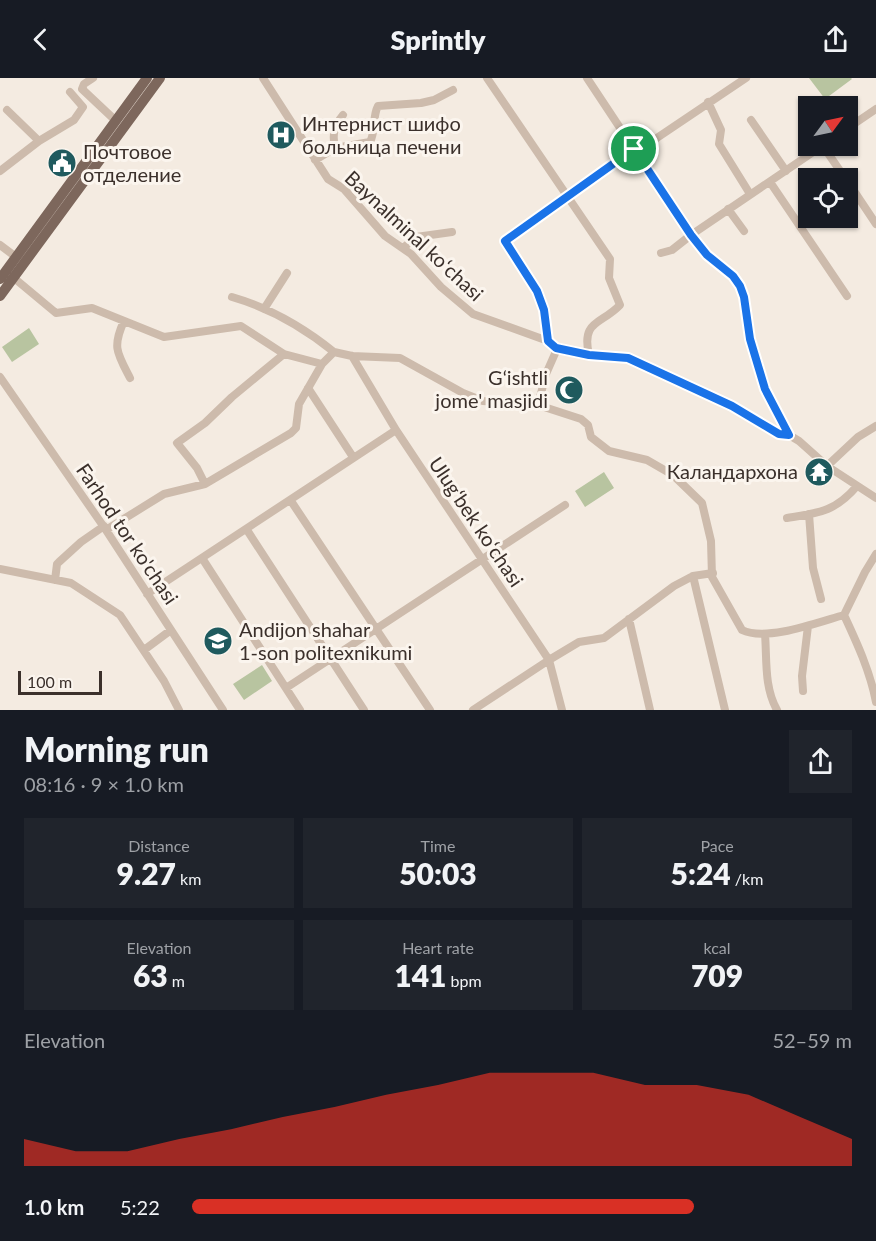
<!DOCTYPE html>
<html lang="en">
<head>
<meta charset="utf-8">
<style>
	body { margin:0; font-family:Lato,sans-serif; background:#20242c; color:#f1f3f6; height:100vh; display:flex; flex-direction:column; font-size:22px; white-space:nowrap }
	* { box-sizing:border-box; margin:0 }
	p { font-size:20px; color:#9ea1a6 }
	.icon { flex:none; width:33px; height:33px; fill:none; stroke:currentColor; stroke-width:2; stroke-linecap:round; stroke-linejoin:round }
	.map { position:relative; height:632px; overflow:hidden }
	.panel { display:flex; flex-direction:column; background:#171b24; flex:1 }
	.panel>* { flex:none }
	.needle { width:39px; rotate:57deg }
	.fabs { position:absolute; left:798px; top:18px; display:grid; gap:12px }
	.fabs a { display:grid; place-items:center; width:60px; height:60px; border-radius:0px; background:#171b24; box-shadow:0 2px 4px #0004; font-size:30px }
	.scale { position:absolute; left:18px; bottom:15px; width:84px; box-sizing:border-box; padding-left:6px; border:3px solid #3b302b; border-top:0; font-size:16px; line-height:21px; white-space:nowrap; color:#3b302b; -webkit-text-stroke:4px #fbf5ee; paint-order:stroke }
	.pin { position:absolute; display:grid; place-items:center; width:51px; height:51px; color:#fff; margin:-26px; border:3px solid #fff; border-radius:50%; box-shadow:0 2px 6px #0007 }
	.round { display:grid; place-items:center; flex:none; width:63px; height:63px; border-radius:0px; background:#20242c }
	.head { display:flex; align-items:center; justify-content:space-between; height:102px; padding:0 24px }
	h1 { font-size:33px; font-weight:800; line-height:45px }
	.figures { display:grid; grid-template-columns:repeat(3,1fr); gap:9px; height:102px; padding:6px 24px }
	.figures div { display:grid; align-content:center; border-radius:0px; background:#20242c; text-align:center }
	.figures b { font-size:30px; font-weight:800 }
	.figures small { font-size:16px; font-weight:400 }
	.figures p { font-size:16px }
	.chart { height:168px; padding:12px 24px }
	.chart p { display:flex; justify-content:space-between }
	.chart svg { width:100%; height:108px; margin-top:6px; fill:#d93025; opacity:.7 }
	ul { padding:0 24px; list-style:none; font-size:20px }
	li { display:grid; grid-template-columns:96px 72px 1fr; align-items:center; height:45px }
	li i { height:15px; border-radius:8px; background:#d93025 }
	header { display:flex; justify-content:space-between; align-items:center; height:78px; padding:0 24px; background:#171b24; font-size:27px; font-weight:800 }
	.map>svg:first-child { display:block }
	.green { fill:#b8c4a0 }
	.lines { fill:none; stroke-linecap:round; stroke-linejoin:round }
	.minor { stroke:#cdbbac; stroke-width:8 }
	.major { stroke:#7d675c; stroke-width:10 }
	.route-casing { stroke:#fff; stroke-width:12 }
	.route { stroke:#1a73e8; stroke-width:8 }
	.labels { text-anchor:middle; stroke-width:6; stroke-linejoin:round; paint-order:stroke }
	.poi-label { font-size:20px; fill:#3b302b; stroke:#fbf5ee; text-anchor:start }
	.street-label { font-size:20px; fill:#3b302b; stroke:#fbf5ee }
</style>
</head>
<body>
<header><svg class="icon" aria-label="back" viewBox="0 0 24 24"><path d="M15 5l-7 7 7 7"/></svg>Sprintly<svg class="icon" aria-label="share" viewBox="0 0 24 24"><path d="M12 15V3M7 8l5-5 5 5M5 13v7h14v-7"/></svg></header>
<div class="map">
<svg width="876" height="632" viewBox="0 0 876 632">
	<rect width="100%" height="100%" fill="#f4ebe1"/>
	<!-- green -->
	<path class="green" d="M 809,0 L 851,0 L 852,1 L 825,21 Z
		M 29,250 L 39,266 L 12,284 L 2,269 Z
		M 604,394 L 614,410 L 585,429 L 575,413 Z
		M 262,587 L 272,603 L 244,622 L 233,606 Z"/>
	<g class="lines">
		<!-- minor -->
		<path class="minor" d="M 93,0 L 84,6 L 82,11 L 116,43
			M 263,0 L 328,101 L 344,111 L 385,158 L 411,176 L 441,209 L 473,236 L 548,263 L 557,271 L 589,277 L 628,280 L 732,328 L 779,356 L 789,357 L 799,363 L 827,388 L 876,420
			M 487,0 L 610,181 L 609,200 L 620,227 C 601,247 581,242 589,277
			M 587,0 L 691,157 L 707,177 L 733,198 L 740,208 L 744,219 L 750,261 L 765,311 L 789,357
			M 708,24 L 721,52 L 719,66 L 750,116
			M 751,42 L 786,93
			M 848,50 L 876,31
			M 39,63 L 74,42 L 83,29 L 70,14
			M 823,68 L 845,100
			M 335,70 C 332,56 334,48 343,37
			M 636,74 L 746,0
			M 315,82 L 335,70 L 370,64 C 376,53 372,39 378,28 L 421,25 L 434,22 L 453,12
			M 0,93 L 39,63 L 7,32
			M 770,104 L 847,218
			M 848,104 L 876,146
			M 728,131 L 744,153
			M 0,167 L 16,179
			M 403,170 L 416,159 L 452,154
			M 661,175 L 672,172 L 691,157 L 822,68
			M 14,200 L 56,235 L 92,230 L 164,259 L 241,248 L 284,276 L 322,286 L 334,274 L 352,278 L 400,280 L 463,315 L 483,323 L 538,327 L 581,341 L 588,347 L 591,359 L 609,373 L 647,382 L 673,397 L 702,425 L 711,463 L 712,499 L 742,552 C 766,564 819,544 844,537
			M 232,219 C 270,230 303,249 334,274
			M 264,231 L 287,195
			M 124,243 C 112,269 117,275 130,300
			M 548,263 L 542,222 L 505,163 L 634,71
			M 352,278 L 396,352 L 549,582 L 562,632
			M 0,299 L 106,452 L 223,632
			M 308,310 L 353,379
			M 538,327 L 546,296 L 557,271
			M 827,388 L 858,359 L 876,348
			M 205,406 L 197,390 L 177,365 L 205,345 L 232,319 L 284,276
			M 291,423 L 430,632
			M 809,436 L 813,490 L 821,521
			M 787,440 C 818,435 835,434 857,408
			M 106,452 L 164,416 L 205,406 L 291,355 L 296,350 L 299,326 L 322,286
			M 247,452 L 364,632
			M 202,480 L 300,632
			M 0,491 L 71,505 L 120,537 L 164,603 L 179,632
			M 693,498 L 725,632
			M 55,502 L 57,486 L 59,484 L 81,464 L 104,448
			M 147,516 L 396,352
			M 844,537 C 857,565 870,593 876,624
			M 844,537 L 865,494 L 876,476
			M 629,541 L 650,632
			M 765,556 C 767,582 764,609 777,632
			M 144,572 L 171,552
			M 286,610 L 565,427
			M 803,613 L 802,598 L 808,548
			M 473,632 L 549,582 L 579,564 L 604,560 L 674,508 L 693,498 L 713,495"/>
		<!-- major -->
		<path class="major" d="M 0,201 L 147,0
			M 0,218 L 160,0"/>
	</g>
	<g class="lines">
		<!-- route casing -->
		<g class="route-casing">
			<path id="route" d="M 634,71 L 691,157 L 707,177 L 733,198 L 740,208 L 744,219 L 750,261 L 765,311 L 789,357 L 779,356 L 732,328 L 628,280 L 589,277 L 556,270 L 548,263 L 544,232 L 537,213 L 505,163 Z"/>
		</g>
		<!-- route -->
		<use href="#route" class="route"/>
	</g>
	<!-- icons -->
	<defs>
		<g id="hospital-disc" transform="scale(1.5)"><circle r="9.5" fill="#1f5a5e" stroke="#fbf5ee"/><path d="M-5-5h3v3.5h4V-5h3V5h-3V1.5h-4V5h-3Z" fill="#fff"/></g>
		<g id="civic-disc" transform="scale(1.5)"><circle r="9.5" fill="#1f5a5e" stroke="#fbf5ee"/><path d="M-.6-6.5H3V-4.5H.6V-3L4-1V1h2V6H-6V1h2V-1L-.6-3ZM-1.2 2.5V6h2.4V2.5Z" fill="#fff"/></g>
		<g id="mosque-disc" transform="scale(1.5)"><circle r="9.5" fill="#1f5a5e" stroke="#fbf5ee"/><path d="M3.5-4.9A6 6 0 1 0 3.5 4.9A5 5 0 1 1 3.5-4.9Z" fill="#fff"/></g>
		<g id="temple-disc" transform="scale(1.5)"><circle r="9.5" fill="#1f5a5e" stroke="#fbf5ee"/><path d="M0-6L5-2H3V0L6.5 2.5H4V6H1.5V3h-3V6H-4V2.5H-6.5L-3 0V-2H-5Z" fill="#fff"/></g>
		<g id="university-disc" transform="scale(1.5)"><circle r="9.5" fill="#1f5a5e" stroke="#fbf5ee"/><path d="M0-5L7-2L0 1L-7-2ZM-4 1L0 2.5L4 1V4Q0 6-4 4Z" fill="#fff"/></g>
	</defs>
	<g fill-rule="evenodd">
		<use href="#hospital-disc" x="281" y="57"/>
		<use href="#civic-disc" x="62" y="85"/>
		<use href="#mosque-disc" x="569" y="312"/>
		<use href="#temple-disc" x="819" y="394"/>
		<use href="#university-disc" x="218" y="563"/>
	</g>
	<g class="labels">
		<!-- poi labels -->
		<g class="poi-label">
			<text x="302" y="53">Интернист шифо<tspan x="302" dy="23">больница печени</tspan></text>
			<text x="83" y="81">Почтовое<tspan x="83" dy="23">отделение</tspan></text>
			<text x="548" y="307" text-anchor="end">Gʻishtli<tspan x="548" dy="23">jome' masjidi</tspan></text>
			<text x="798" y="401" text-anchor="end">Каландархона</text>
			<text x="239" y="559">Andijon shahar<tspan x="239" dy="23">1-son politexnikumi</tspan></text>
		</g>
		<!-- street labels -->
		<g class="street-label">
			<text transform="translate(414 158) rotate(43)" y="7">Baynalminal koʻchasi</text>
			<text transform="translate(476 444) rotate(56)" y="7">Ulugʻbek koʻchasi</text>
			<text transform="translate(127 456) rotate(56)" y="7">Farhod tor ko'chasi</text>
		</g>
	</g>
</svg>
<div class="fabs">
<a><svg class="needle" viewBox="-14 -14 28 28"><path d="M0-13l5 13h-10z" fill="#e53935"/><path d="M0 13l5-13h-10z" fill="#9ea1a6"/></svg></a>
<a><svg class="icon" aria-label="locate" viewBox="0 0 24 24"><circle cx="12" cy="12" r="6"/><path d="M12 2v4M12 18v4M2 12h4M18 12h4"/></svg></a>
</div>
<div class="scale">100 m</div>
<div class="pin" style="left:634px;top:71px;background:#1e9e55"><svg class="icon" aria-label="arrive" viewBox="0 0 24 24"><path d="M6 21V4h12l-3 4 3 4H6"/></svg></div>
</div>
<section class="panel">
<div class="head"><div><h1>Morning run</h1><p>08:16 · 9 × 1.0 km</p></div><a class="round"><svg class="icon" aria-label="share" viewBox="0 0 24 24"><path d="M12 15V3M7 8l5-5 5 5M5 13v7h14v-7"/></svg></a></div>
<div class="figures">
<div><p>Distance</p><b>9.27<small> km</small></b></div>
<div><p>Time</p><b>50:03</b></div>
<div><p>Pace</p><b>5:24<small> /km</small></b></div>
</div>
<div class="figures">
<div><p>Elevation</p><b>63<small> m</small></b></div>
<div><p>Heart rate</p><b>141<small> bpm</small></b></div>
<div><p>kcal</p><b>709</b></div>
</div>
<div class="chart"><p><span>Elevation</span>52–59 m</p>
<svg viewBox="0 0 160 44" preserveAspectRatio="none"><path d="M0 44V33L10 38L20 38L30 33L40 29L50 24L60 20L70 15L80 11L90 6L100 6L110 6L120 11L130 11L140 15L150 24L160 33V44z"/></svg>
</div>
<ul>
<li><b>1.0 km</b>5:22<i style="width:76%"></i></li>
</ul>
</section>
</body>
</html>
